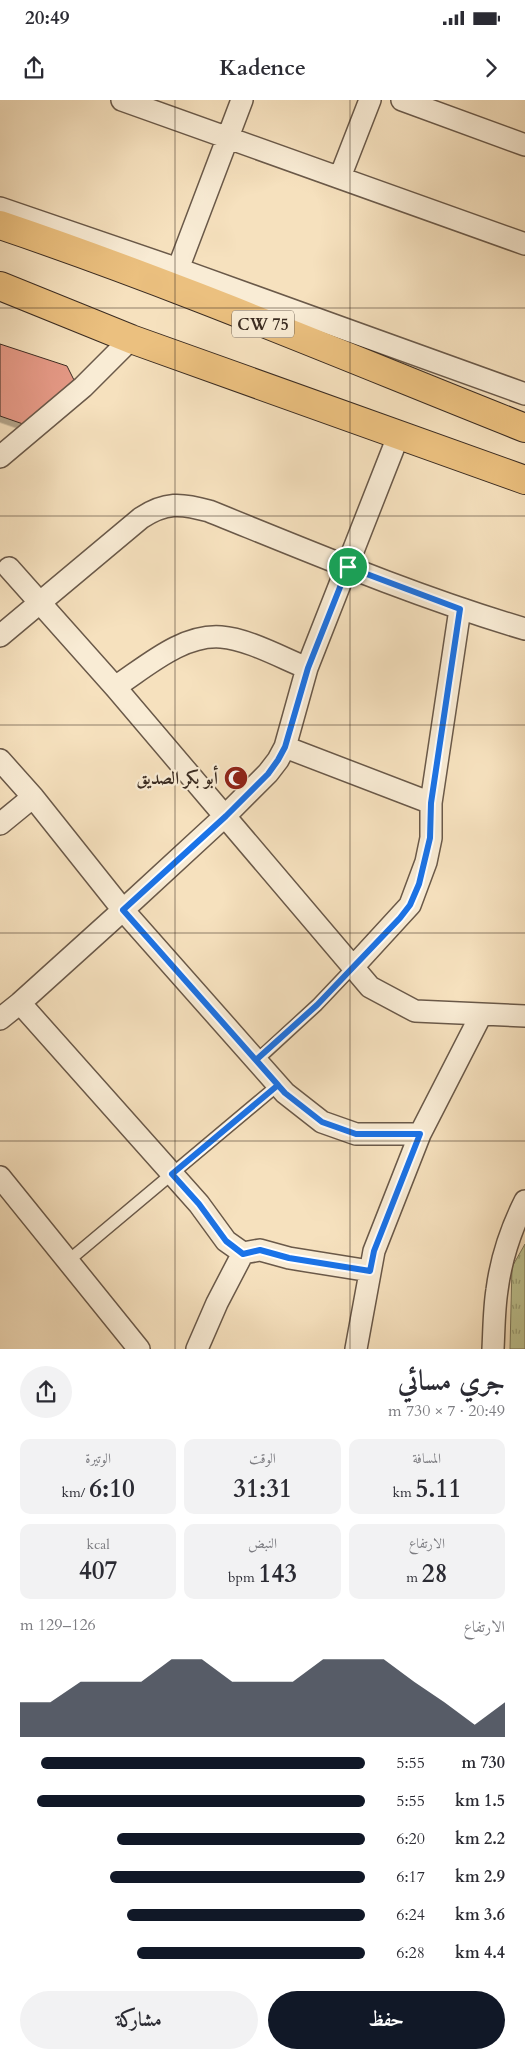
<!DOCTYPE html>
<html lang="ar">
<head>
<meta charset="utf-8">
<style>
	body { margin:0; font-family:Cardo,Amiri,serif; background:#f2f2f3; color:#2b2b33; direction:rtl; height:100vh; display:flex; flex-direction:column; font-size:19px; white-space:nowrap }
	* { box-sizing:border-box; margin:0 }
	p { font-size:16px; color:#7c7c81 }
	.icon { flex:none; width:28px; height:28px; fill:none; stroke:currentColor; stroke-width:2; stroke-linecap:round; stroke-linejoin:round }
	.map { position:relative; height:1249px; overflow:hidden; direction:ltr }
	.drawer { display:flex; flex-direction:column; background:#fff; flex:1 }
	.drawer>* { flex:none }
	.pin { position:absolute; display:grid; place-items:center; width:42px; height:42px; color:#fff; margin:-21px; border:2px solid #fff; border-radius:50%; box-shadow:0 1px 5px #0007 }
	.round { display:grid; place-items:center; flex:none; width:52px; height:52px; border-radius:26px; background:#f2f2f3 }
	.headline { display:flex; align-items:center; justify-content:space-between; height:85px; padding:0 20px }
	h1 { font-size:28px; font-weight:700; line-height:38px }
	.stats { display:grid; grid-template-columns:repeat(3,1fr); gap:8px; height:85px; padding:5px 20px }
	.stats div { display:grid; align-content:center; border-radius:10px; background:#f2f2f3; text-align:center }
	.stats b { font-size:25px; font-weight:700 }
	.stats small { font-size:14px; font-weight:400 }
	.stats p { font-size:14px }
	.chart { height:140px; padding:10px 20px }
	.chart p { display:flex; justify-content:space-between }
	.chart svg { width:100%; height:90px; margin-top:5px; fill:#111827; opacity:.7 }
	.action { display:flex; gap:10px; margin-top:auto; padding:10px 20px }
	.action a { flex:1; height:58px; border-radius:30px; background:#111827; color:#fff; font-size:20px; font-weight:700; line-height:58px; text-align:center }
	.action a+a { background:#f2f2f3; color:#2b2b33 }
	ul { padding:0 20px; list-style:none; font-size:16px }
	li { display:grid; grid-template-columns:80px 60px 1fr; align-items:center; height:38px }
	li i { height:12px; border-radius:6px; background:#111827 }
	.status { display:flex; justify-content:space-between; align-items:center; height:35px; padding:0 25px; background:#fff; direction:ltr }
	.status svg { height:14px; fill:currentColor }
	header { display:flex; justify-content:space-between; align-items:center; height:65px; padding:0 20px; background:#fff; font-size:22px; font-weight:700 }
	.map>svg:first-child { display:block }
	.grass { fill:url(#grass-tufts); stroke:#7c7759 }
	.building { fill:#e69a87; stroke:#3b2c22; filter:url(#shadow) }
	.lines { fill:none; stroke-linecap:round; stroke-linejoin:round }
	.service-casing { stroke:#6a5949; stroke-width:14 }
	.minor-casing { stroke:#6a5949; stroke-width:24 }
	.primary-casing { stroke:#3b2c22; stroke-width:30 }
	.service { stroke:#f9ecd5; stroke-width:11 }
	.minor { stroke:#f9ecd5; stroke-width:21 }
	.primary { stroke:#ebc07f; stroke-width:28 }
	.route-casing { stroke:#fff; stroke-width:10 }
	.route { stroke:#1a73e8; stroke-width:6 }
	.grid { fill:none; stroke:#3b2c22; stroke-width:1; stroke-opacity:0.55 }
	.labels { text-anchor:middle; stroke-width:4.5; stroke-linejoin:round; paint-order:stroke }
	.shield { fill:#f9ecd5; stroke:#746658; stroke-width:1 }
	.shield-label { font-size:16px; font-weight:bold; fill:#3b2c22 }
	.poi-label { font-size:18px; font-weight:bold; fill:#3b2c22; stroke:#f9ecd5; text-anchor:end }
</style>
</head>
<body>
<div class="status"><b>20:49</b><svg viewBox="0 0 49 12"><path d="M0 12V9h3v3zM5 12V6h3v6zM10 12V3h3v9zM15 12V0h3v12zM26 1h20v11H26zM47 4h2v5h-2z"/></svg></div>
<header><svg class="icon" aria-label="forward" viewBox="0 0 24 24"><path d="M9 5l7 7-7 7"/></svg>Kadence<svg class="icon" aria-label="share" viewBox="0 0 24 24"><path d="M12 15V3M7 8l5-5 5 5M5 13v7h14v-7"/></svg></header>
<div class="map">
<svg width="525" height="1249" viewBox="0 0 525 1249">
	<defs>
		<pattern id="grass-tufts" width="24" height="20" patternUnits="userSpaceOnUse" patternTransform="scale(1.25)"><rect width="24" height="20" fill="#bdc290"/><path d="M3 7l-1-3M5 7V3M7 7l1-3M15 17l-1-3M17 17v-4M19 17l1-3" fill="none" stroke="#9b9e75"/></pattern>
		<filter id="shadow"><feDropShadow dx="-4.5" dy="4.5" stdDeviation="0" flood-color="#0004"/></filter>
	</defs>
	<rect width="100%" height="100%" fill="#f6e1be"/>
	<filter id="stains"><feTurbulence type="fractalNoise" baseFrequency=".004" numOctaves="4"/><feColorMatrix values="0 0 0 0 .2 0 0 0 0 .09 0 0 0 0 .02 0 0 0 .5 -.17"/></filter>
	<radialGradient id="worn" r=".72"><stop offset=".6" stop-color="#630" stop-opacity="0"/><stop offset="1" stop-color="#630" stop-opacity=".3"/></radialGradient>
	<!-- grass -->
	<path class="grass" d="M 525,1144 L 525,1249 L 510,1249 L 512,1167 Z"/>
	<!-- building -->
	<path class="building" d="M 0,244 L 67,266 L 74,280 L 23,324 L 0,316 Z"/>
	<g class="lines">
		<!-- service casing -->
		<g class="service-casing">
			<path id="service" d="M 256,961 L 317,905 L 354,866
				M 68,1161 L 278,985"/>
		</g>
		<!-- minor casing -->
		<g class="minor-casing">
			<path id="minor" d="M 122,0 L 525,144
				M 402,0 L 525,45
				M 340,77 L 370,0
				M 0,108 L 178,169 L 525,294
				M 173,182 L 242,0
				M 0,357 L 83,287 L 131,239
				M 9,468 L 115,587 L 370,887 L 415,911 L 525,916
				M 0,536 L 141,418 C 165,402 181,403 209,411 C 313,453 417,497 525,529
				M 115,587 C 146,567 182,534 221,537 C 248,539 282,558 307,568
				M 285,647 L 431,703
				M 0,660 L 33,697 L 123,810 L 285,993 L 322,1022 L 356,1034 L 420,1034
				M 0,724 L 33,697
				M 354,866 L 410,805 L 426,762 L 431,738 L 431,703 L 460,509
				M 20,903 L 199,1104 L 226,1141 L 243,1153 L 260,1150 L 289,1158 L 370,1171
				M 0,919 L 20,903 L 123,810 L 225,716 L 268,673 L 278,660 L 285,647 L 307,568 L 399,334
				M 0,1077 L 139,1249
				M 197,1249 L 217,1203 L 243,1153
				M 356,1249 L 374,1151 L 420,1034 L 481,915
				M 493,1249 C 494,1230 494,1209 497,1190 C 501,1159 511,1129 525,1101"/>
		</g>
		<!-- primary casing -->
		<g class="primary-casing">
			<path id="primary" d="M 0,125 C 178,185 351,259 525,328
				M 0,186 L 131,239 L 525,380"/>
		</g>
		<!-- service -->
		<use href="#service" class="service"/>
		<!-- minor -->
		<use href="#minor" class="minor"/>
		<!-- primary -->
		<use href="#primary" class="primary"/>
	</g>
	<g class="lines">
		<!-- route casing -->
		<g class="route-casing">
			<path id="route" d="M 348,467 L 308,568 L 285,647 L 278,660 L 268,674 L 226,716 L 123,810 L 285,993 L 322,1022 L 356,1034 L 420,1034 L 374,1151 L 370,1171 L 289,1158 L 260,1150 L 243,1154 L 226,1141 L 199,1104 L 172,1074 L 278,985 L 256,960 L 317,905 L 400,818 L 410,805 L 419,784 L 430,738 L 431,703 L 460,509 L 348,467"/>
		</g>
		<!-- route -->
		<use href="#route" class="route"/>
	</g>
	<!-- grid -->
	<path class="grid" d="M 175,0 L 175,1249M 350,0 L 350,1249M 0,208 L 525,208M 0,416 L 525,416M 0,625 L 525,625M 0,833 L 525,833M 0,1041 L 525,1041"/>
	<!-- icons -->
	<defs>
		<g id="mosque-disc" transform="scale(1.25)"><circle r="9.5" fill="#8f2418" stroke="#f9ecd5"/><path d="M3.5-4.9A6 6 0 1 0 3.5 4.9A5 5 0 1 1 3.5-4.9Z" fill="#fff"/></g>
	</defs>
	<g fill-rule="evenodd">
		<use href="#mosque-disc" x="236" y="678"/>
	</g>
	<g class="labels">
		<!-- shield labels -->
		<rect class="shield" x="232" y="210.5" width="62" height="27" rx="4"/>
		<g class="shield-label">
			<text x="263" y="230">CW 75</text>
		</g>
		<!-- poi labels -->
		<g class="poi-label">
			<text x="218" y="684">أبو بكر الصديق</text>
		</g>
	</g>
	<rect width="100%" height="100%" filter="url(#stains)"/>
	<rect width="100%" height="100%" fill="url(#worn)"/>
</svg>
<div class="pin" style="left:348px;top:467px;background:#1e9e55"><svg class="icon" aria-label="arrive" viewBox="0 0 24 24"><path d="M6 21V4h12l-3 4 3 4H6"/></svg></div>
</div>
<section class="drawer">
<div class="headline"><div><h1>جري مسائي</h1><p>20:49 · 7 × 730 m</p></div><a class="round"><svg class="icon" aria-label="share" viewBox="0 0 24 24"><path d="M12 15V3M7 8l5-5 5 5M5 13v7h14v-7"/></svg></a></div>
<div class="stats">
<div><p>المسافة</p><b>5.11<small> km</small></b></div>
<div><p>الوقت</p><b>31:31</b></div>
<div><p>الوتيرة</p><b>6:10<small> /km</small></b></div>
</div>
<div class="stats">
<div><p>الارتفاع</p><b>28<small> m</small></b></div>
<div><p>النبض</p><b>143<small> bpm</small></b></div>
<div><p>kcal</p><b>407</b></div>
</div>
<div class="chart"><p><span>الارتفاع</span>126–129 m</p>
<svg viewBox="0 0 160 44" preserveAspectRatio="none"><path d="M0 44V27L10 27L20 17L30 17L40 17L50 6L60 6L70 17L80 17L90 17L100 6L110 6L120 6L130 17L140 27L150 38L160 27V44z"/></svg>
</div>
<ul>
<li><b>730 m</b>5:55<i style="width:94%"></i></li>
<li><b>1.5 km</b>5:55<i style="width:95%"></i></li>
<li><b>2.2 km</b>6:20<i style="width:72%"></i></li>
<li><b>2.9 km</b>6:17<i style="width:74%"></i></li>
<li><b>3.6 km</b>6:24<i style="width:69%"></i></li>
<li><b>4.4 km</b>6:28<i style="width:66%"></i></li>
</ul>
<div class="action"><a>حفظ</a><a>مشاركة</a></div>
</section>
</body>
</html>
